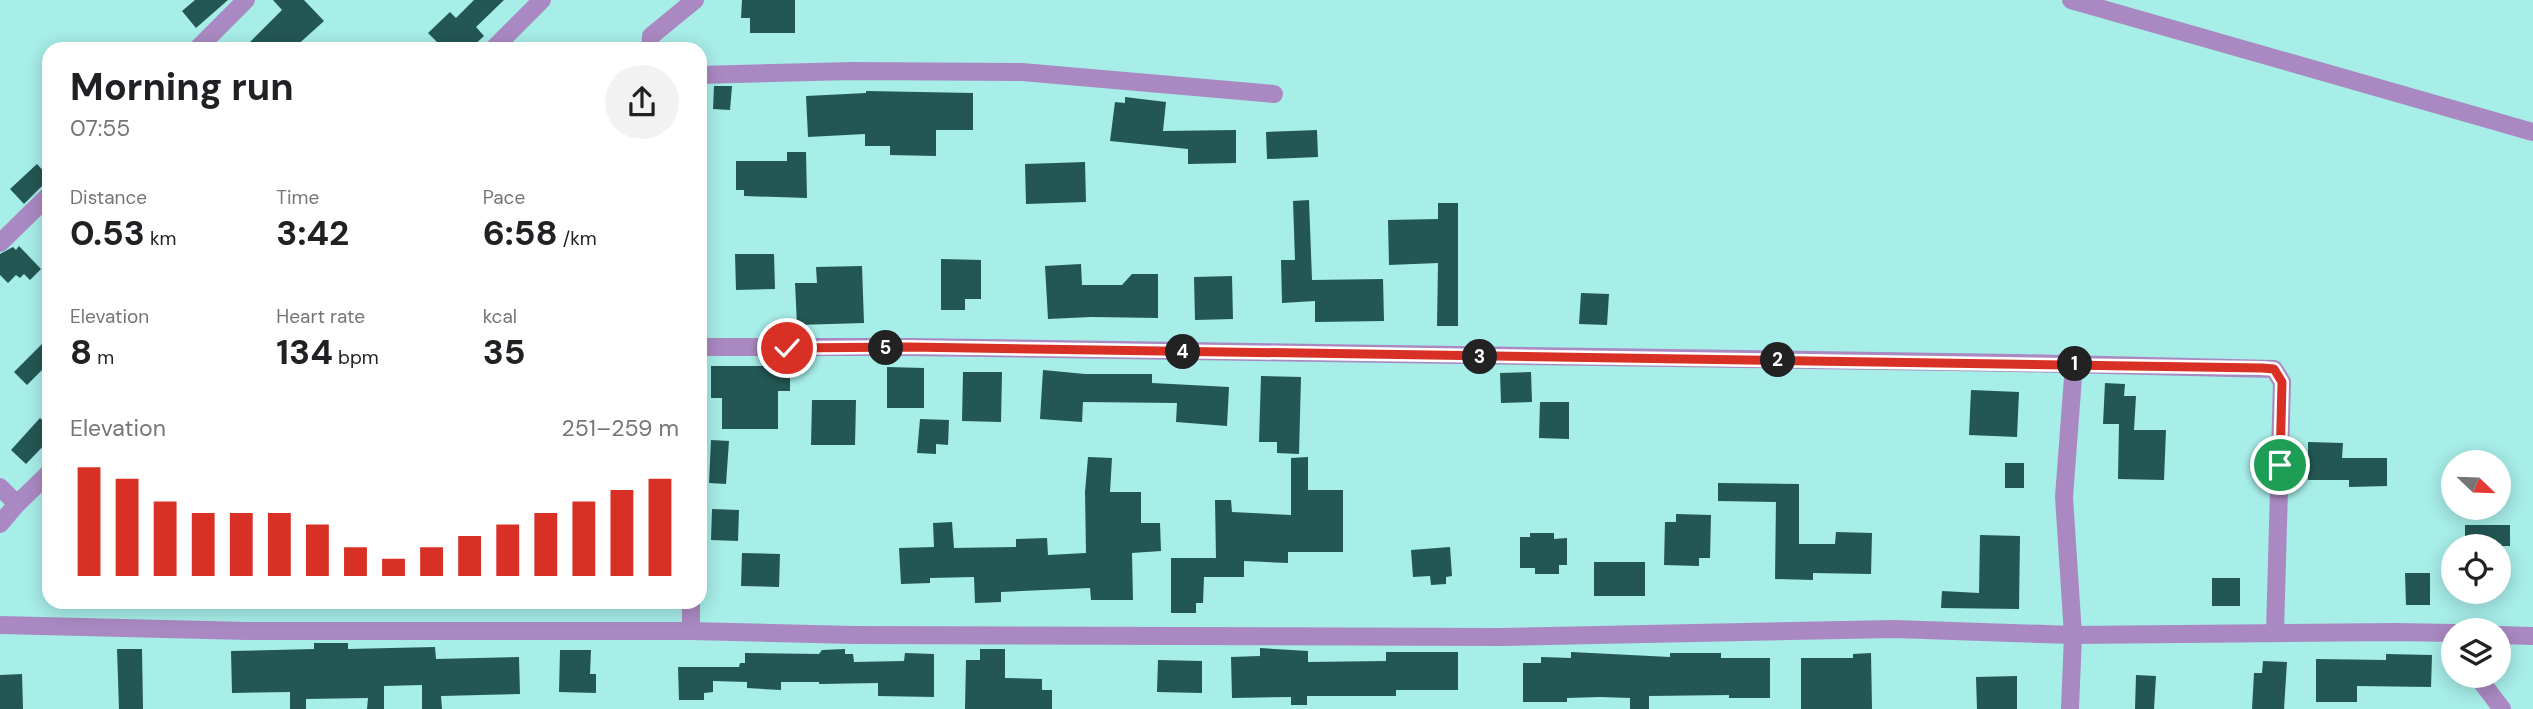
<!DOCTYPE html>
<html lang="en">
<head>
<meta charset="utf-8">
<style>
	body { margin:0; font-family:"DM Sans",sans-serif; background:#f2f2f2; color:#202124; height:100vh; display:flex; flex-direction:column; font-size:26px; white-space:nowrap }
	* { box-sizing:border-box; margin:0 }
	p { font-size:23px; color:#757577 }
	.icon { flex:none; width:38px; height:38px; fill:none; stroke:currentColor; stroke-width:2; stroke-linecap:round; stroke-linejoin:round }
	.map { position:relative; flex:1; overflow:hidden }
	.drawer { position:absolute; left:42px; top:42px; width:665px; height:567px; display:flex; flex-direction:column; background:#fff; border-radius:21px; box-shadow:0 4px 18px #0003 }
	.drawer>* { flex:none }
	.needle { width:46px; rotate:113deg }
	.fabs { position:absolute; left:2441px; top:450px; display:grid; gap:14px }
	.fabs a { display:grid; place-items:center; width:70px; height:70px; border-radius:50%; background:#fff; box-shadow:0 4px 18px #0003; font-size:35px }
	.pin { position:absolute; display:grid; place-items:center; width:60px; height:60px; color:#fff; margin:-30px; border:4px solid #fff; border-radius:50%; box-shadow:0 2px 7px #0007 }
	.km { position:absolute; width:35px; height:35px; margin:-18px; border-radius:50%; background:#222; color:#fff; font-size:19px; line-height:35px; text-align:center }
	.round { display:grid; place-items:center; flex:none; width:74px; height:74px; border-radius:37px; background:#f2f2f2 }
	.overview { display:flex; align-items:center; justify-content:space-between; height:119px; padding:0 28px }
	h1 { font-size:38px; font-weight:700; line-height:52px }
	.metrics { display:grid; grid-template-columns:repeat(3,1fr); gap:10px; height:119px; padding:7px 28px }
	.metrics div { display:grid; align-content:center }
	.metrics b { font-size:35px; font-weight:700 }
	.metrics small { font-size:19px; font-weight:400 }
	.metrics p { font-size:19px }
	.chart { height:196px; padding:14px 28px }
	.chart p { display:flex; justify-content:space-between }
	.chart svg { width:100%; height:126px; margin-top:7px; stroke:#d93025; stroke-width:6 }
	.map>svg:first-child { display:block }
	.building { fill:#235754 }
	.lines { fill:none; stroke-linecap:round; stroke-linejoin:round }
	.minor { stroke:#aa89c2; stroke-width:18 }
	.route-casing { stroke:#fff; stroke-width:14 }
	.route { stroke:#d93025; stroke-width:9 }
</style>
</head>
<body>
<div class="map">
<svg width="2533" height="709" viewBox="0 0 2533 709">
	<rect width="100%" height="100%" fill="#a7ede8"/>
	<!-- building -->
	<path class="building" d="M 195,0 L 228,0 L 196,28 L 182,11 Z
		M 273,0 L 304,0 L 324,21 L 293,49 L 243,49 L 282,10 Z
		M 474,0 L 504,0 L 476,27 L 484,36 L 470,49 L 444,49 L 428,33 L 450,12 L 456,18 Z
		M 742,0 L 795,0 L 795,33 L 750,33 L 750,18 L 741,18 Z
		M 714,86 L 732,86 L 730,110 L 713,109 Z
		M 866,91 L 973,93 L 973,130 L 936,130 L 936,156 L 890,155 L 890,146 L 865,146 L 865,134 L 808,137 L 806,96 L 866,93 Z
		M 1125,97 L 1166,102 L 1163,131 L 1236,130 L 1236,163 L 1188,164 L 1188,149 L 1110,141 L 1115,102 L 1125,103 Z
		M 1317,130 L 1318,157 L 1267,159 L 1266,132 Z
		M 787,152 L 806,152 L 807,198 L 744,196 L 744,190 L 736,190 L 736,161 L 787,161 Z
		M 1085,162 L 1086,202 L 1026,204 L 1025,164 Z
		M 37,164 L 49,177 L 49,184 L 41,187 L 24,204 L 10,189 Z
		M 1309,200 L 1312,280 L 1383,279 L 1384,321 L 1315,322 L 1315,301 L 1282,303 L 1281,260 L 1295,260 L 1293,201 Z
		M 1438,203 L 1458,203 L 1458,326 L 1437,326 L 1438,263 L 1389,265 L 1388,220 L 1438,219 Z
		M 19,246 L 41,269 L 30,280 L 24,274 L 20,278 L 16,275 L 8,283 L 0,275 L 0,254 L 13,247 L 16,250 Z
		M 735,254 L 774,254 L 775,289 L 736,290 Z
		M 941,259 L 981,260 L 981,299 L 965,299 L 965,310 L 941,310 Z
		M 1081,264 L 1082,285 L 1122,285 L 1132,274 L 1158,274 L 1158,318 L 1091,317 L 1048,319 L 1045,266 Z
		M 862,266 L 864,323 L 797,325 L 795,283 L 817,283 L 816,267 Z
		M 1232,276 L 1233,319 L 1195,320 L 1194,277 Z
		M 1581,293 L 1609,294 L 1607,325 L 1579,324 Z
		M 49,337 L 49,363 L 27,385 L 14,372 Z
		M 711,366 L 790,366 L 790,391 L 778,391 L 778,429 L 722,429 L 722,398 L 711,398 Z
		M 887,367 L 924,368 L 924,408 L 887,408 Z
		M 1043,370 L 1085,374 L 1152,374 L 1152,383 L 1229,387 L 1227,426 L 1176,422 L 1177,403 L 1083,402 L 1082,422 L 1040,419 Z
		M 963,372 L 1002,372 L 1001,422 L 962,421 Z
		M 1531,372 L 1532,402 L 1501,403 L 1500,373 Z
		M 1261,376 L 1301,377 L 1299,454 L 1277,453 L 1277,442 L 1259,442 Z
		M 2105,383 L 2125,384 L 2124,396 L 2136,396 L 2134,430 L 2166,430 L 2164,480 L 2118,479 L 2119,424 L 2103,424 Z
		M 1971,390 L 2019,392 L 2017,437 L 1969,435 Z
		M 812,400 L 856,400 L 855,445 L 811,445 Z
		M 1540,402 L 1569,402 L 1569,439 L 1539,438 Z
		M 40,418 L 49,426 L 49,440 L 26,464 L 11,450 Z
		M 920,419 L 949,420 L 948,445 L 936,444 L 936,454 L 917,453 Z
		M 711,440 L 729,441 L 726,484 L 709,483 Z
		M 2308,442 L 2343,443 L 2342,458 L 2387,458 L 2387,486 L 2349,487 L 2349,480 L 2308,480 Z
		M 1088,457 L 1112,458 L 1110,492 L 1141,492 L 1141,523 L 1160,523 L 1161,551 L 1132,553 L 1133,600 L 1091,600 L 1090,588 L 1001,592 L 1001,602 L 975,603 L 974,577 L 930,578 L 930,583 L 901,584 L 899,548 L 934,547 L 933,523 L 952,522 L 954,548 L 1016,547 L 1016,539 L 1047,538 L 1048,555 L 1086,553 L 1085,492 Z
		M 1308,457 L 1308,490 L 1343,490 L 1343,552 L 1288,552 L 1288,563 L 1244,561 L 1244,577 L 1204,577 L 1203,603 L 1196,603 L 1196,613 L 1171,613 L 1171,558 L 1216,558 L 1215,500 L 1231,500 L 1232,512 L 1291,515 L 1291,458 Z
		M 2005,463 L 2024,463 L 2024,488 L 2005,488 Z
		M 1718,483 L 1799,484 L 1799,544 L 1835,544 L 1836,532 L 1872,533 L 1871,574 L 1813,573 L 1813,580 L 1775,579 L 1776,502 L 1718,501 Z
		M 712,509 L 739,510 L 738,541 L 711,540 Z
		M 1676,514 L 1711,515 L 1710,558 L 1699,558 L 1699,566 L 1664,565 L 1665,522 L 1676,522 Z
		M 2465,525 L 2510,525 L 2510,546 L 2465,546 Z
		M 1530,533 L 1554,533 L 1554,539 L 1567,538 L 1567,565 L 1559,565 L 1559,574 L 1535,574 L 1535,568 L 1520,568 L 1520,537 L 1530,537 Z
		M 1980,535 L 2020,536 L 2019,609 L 1941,608 L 1942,591 L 1979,593 Z
		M 1450,547 L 1452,576 L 1446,577 L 1446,584 L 1431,585 L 1430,576 L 1413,577 L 1411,550 Z
		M 742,553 L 780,554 L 779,587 L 741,586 Z
		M 1594,562 L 1645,562 L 1645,596 L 1594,596 Z
		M 2405,573 L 2430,573 L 2430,605 L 2406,605 Z
		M 2212,578 L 2240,578 L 2240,606 L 2212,606 Z
		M 314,643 L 348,643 L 348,649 L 435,647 L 436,659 L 519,657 L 520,694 L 441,696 L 442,709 L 422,709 L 422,685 L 384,686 L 384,709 L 367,709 L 368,698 L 306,699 L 306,709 L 290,709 L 290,692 L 232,693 L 231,651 L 314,649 Z
		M 1260,648 L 1308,651 L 1308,662 L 1386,661 L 1386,652 L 1458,652 L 1458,690 L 1396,690 L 1396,696 L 1307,696 L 1307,705 L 1291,705 L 1291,697 L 1232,698 L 1231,657 L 1260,656 Z
		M 117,649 L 142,649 L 143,709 L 119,709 Z
		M 845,649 L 845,654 L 853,654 L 854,662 L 904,661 L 905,653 L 934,654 L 934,697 L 878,696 L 878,683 L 819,684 L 819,682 L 781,682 L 781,690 L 747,688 L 747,682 L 713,681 L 713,692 L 704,693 L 704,700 L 679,700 L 678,667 L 739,667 L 740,663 L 745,663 L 745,653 L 819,654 L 822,650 Z
		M 980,649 L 1005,649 L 1005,678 L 1042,679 L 1042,690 L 1052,690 L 1052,709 L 965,709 L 966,660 L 980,660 Z
		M 560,650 L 591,650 L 590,674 L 596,674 L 596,693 L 559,692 Z
		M 1571,652 L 1670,657 L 1670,653 L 1721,653 L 1721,658 L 1770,658 L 1770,698 L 1729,698 L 1729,695 L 1649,696 L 1649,709 L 1630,709 L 1630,698 L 1600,697 L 1567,698 L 1567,702 L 1523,702 L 1523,663 L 1541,663 L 1541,657 L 1571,658 Z
		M 1871,653 L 1872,709 L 1801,709 L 1801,658 L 1853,658 L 1853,654 Z
		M 2386,654 L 2432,655 L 2431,687 L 2357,686 L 2357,702 L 2316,702 L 2316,659 L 2386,660 Z
		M 1158,660 L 1202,661 L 1202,693 L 1157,692 Z
		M 2263,661 L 2287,662 L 2284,709 L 2252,709 L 2254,673 L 2262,673 Z
		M 22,674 L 23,709 L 0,709 L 0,675 Z
		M 2136,675 L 2156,676 L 2154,709 L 2135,709 Z
		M 2017,676 L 2017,709 L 1977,709 L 1976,677 Z"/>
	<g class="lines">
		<!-- minor -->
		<path class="minor" d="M 2071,0 L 2533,132
			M 197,49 L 246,0
			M 493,49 L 542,0
			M 650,49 L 651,36 L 695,0
			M 700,75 L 852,71 L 1022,72 L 1274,94
			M 0,243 L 49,195
			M 700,347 L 909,347 L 2016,363 L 2274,369 L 2282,382 L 2275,633
			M 0,487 L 17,504
			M 0,524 L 17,504 L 49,473
			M 0,625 L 247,631 L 691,631 L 854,635 L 1176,636 L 1502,637 L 1894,629 L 2073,635 L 2395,632 L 2454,633
			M 691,631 L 691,602
			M 2499,635 L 2533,636
			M 2477,676 L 2502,709
			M 2070,709 L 2073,635 L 2064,497 L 2074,364"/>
	</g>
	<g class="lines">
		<!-- route casing -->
		<g class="route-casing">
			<path id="route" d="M 787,348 L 909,347 L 2262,368 L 2274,369 L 2282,382 L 2280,465"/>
		</g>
		<!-- route -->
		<use href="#route" class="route"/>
	</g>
</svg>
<div class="fabs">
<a><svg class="needle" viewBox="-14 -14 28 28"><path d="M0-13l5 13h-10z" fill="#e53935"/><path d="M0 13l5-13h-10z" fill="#757577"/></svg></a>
<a><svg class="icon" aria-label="locate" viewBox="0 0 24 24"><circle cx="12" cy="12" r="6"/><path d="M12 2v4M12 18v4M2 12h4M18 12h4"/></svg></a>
<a><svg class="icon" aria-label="layers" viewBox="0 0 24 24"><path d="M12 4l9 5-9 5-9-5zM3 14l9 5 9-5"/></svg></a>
</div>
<div class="pin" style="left:2280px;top:465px;background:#1e9e55"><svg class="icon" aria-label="arrive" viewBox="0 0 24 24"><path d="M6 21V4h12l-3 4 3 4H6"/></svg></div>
<div class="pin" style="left:787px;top:348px;background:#d93025"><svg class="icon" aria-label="check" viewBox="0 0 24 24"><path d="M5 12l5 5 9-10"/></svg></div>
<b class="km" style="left:2075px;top:364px">1</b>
<b class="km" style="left:1778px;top:360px">2</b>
<b class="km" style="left:1480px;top:357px">3</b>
<b class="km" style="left:1183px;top:352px">4</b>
<b class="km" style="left:886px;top:348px">5</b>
<section class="drawer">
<div class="overview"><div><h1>Morning run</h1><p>07:55</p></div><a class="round"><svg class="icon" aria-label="share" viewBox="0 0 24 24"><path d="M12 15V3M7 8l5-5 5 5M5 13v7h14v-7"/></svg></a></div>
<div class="metrics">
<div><p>Distance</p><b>0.53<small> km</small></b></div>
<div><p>Time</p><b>3:42</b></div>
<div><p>Pace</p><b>6:58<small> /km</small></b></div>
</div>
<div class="metrics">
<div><p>Elevation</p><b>8<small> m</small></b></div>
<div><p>Heart rate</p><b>134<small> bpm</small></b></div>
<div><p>kcal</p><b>35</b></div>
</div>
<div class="chart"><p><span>Elevation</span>251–259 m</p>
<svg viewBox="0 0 160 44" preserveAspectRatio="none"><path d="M5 44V6M15 44V10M25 44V18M35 44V22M45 44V22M55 44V22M65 44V26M75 44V34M85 44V38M95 44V34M105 44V30M115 44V26M125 44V22M135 44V18M145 44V14M155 44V10"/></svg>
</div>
</section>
</div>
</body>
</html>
